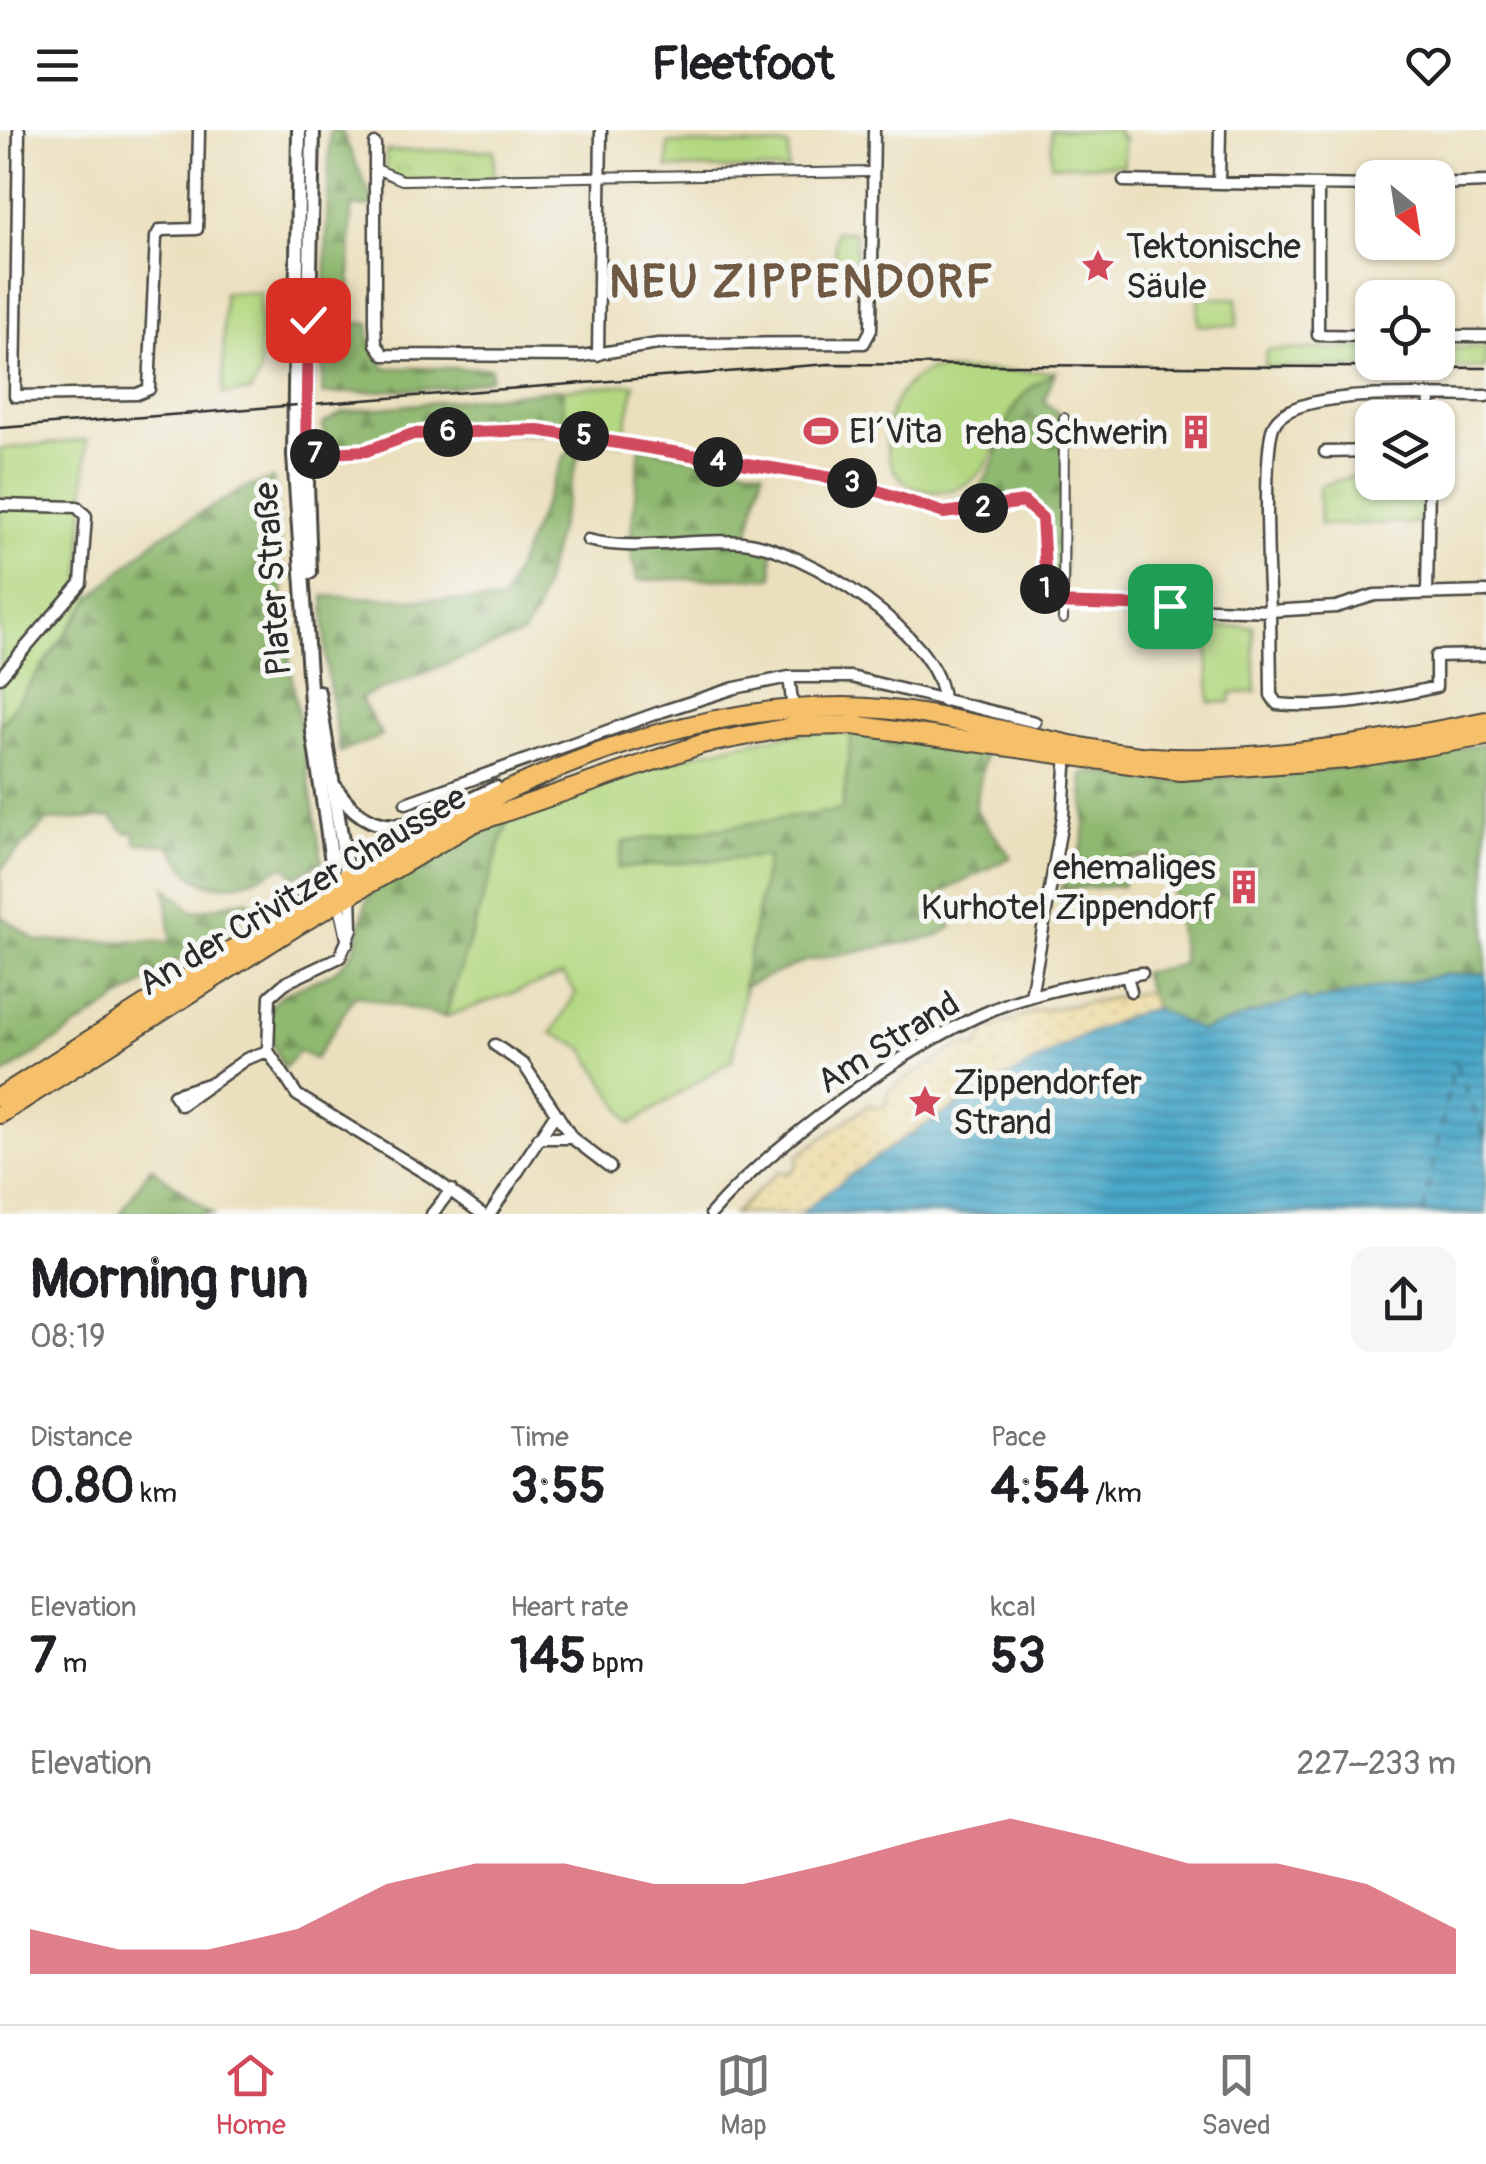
<!DOCTYPE html>
<html lang="en">
<head>
<meta charset="utf-8">
<style>
	body { margin:0; font-family:Pangolin,sans-serif; background:#f6f6f6; color:#202124; height:100vh; display:flex; flex-direction:column; font-size:38px; white-space:nowrap }
	* { box-sizing:border-box; margin:0 }
	p { font-size:32px; color:#757577 }
	.icon { flex:none; width:55px; height:55px; fill:none; stroke:currentColor; stroke-width:2; stroke-linecap:round; stroke-linejoin:round }
	.map { position:relative; height:1084px; overflow:hidden }
	.panel { display:flex; flex-direction:column; background:#fff; flex:1 }
	.panel>* { flex:none }
	.needle { width:65px; rotate:150deg }
	.tools { position:absolute; left:1355px; top:30px; display:grid; gap:20px }
	.tools a { display:grid; place-items:center; width:100px; height:100px; border-radius:20px; background:#fff; box-shadow:0 2px 8px #0004; font-size:50px }
	.pin { position:absolute; display:grid; place-items:center; width:85px; height:85px; color:#fff; margin:-42px; border-radius:20px; box-shadow:0 5px 15px #0006 }
	.km { position:absolute; width:50px; height:50px; margin:-25px; border-radius:50%; background:#222; color:#fff; font-size:28px; line-height:50px; text-align:center }
	.round { display:grid; place-items:center; flex:none; width:105px; height:105px; border-radius:20px; background:#f6f6f6 }
	.headline { display:flex; align-items:center; justify-content:space-between; height:170px; padding:0 30px }
	h1 { font-size:55px; font-weight:700; line-height:75px }
	.figures { display:grid; grid-template-columns:repeat(3,1fr); gap:15px; height:170px; padding:10px 30px }
	.figures div { display:grid; align-content:center }
	.figures b { font-size:50px; font-weight:700 }
	.figures small { font-size:28px; font-weight:400 }
	.figures p { font-size:28px }
	.chart { height:280px; padding:20px 30px }
	.chart p { display:flex; justify-content:space-between }
	.chart svg { width:100%; height:180px; margin-top:10px; fill:#d1495b; opacity:.7 }
	header { display:flex; justify-content:space-between; align-items:center; height:130px; padding:0 30px; background:#fff; font-size:45px; font-weight:700 }
	.dock { display:flex; justify-content:space-around; align-items:center; height:140px; border-top:2px solid #e0e0e0; background:#fff; font-size:28px; color:#757577 }
	.dock a { display:grid; justify-items:center; gap:5px }
	.dock .current { color:#d1495b }
	.map>svg:first-child { display:block }
	.grass { fill:#b4d881; stroke:#708256; stroke-width:2.5 }
	.forest { fill:url(#forest-firs); stroke:#5d724d; stroke-width:2.5 }
	.sand { fill:url(#sand-dots); stroke:#8c8264; stroke-width:2.5 }
	.park { fill:url(#park-tufts); stroke:#708256; stroke-width:2.5 }
	.water { fill:url(#water-rules); stroke:#3a697a; stroke-width:2.5 }
	.lines { fill:none; stroke-linecap:round; stroke-linejoin:round }
	.ferry { stroke:#375d6a; stroke-width:2.5; stroke-dasharray:12 10; stroke-linecap:butt }
	.pedestrian-casing { stroke:#484641; stroke-width:12 }
	.minor-casing { stroke:#484641; stroke-width:15 }
	.tertiary-casing { stroke:#484641; stroke-width:18 }
	.primary-casing { stroke:#484641; stroke-width:22 }
	.pedestrian { stroke:#fff; stroke-width:8 }
	.minor { stroke:#fff; stroke-width:10 }
	.tertiary { stroke:#fff; stroke-width:12 }
	.primary { stroke:#f6c06b; stroke-width:18 }
	.tram { stroke:#2b2b2b; stroke-width:2.5 }
	.route-casing { stroke:#fff; stroke-width:20 }
	.route { stroke:#d1495b; stroke-width:12 }
	.labels { text-anchor:middle; stroke-width:10; stroke-linejoin:round; paint-order:stroke }
	.poi-label { font-size:35px; fill:#2b2b2b; stroke:#f6f6f2; text-anchor:start }
	.street-label { font-size:35px; fill:#2b2b2b; stroke:#f6f6f2 }
	.district-label { font-size:45px; font-weight:bold; letter-spacing:2.5px; fill:#6f5943; stroke:#f6f6f2 }
</style>
</head>
<body>
<header><svg class="icon" aria-label="menu" viewBox="0 0 24 24"><path d="M4 6h16M4 12h16M4 18h16"/></svg>Fleetfoot<svg class="icon" aria-label="heart" viewBox="0 0 24 24"><path d="M12 20l-8-8c-3-5 5-10 8-4 3-6 11-1 8 4z"/></svg></header>
<div class="map">
<svg width="1486" height="1084" viewBox="0 0 1486 1084">
	<defs>
		<pattern id="forest-firs" width="22" height="20" patternUnits="userSpaceOnUse" patternTransform="scale(2.5)"><rect width="22" height="20" fill="#8fb86f"/><path d="M5 1l3.5 6h-7zM16 11l3.5 6h-7z" fill="#75965b"/></pattern>
		<pattern id="sand-dots" width="8" height="8" patternUnits="userSpaceOnUse" patternTransform="scale(2.5)"><rect width="8" height="8" fill="#eeda9e"/><path d="M2 2h.1M6 6h.1" fill="none" stroke="#cb8" stroke-width="1.8" stroke-linecap="round"/></pattern>
		<pattern id="park-tufts" width="24" height="20" patternUnits="userSpaceOnUse" patternTransform="scale(2.5)"><rect width="24" height="20" fill="#b4d881"/><path d="M3 7l-1-3M5 7V3M7 7l1-3M15 17l-1-3M17 17v-4M19 17l1-3" fill="none" stroke="#9bba70"/></pattern>
		<pattern id="water-rules" width="6" height="5" patternUnits="userSpaceOnUse" patternTransform="scale(2.5)"><rect width="6" height="5" fill="#49a7c8"/><path d="M0 2.5h6" fill="none" stroke="#3d88a3"/></pattern>
	</defs>
	<rect width="100%" height="100%" fill="#f6f6f2"/>
	<filter id="ink" filterUnits="userSpaceOnUse"><feTurbulence type="fractalNoise" baseFrequency=".01" numOctaves="2"/><feDisplacementMap in="SourceGraphic" scale="20" xChannelSelector="R" yChannelSelector="G"/><feConvolveMatrix kernelMatrix="1 2 1 2 8 2 1 2 1" color-interpolation-filters="sRGB"/></filter>
	<filter id="wash" filterUnits="userSpaceOnUse"><feTurbulence type="fractalNoise" baseFrequency=".0048" numOctaves="4" result="noise"/><feDisplacementMap in="SourceGraphic" scale="40" xChannelSelector="R" yChannelSelector="G"/><feGaussianBlur stdDeviation="2.25" result="paint"/><feColorMatrix in="noise" values="0 0 0 0 0 0 0 0 0 0 0 0 0 0 0 0 0 1.4 0 .05"/><feComposite in="paint" operator="in"/></filter>
	<g filter="url(#wash)">
		<rect width="100%" height="100%" fill="#ebe0be"/>
		<!-- grass -->
		<path class="grass" d="M 1051,0 L 1119,0 L 1119,8 L 1124,8 L 1124,35 L 1051,35 Z
			M 668,13 L 789,16 L 788,40 L 668,38 Z
			M 835,102 L 855,102 L 856,139 L 835,139 Z
			M 224,162 L 260,163 L 260,245 L 250,262 L 223,264 Z
			M 1198,168 L 1237,168 L 1237,196 L 1198,195 Z
			M 1372,218 L 1372,232 L 1438,232 L 1438,218 L 1486,218 L 1486,238 L 1265,237 L 1266,220 Z
			M 930,240 L 1055,242 C 1038,252 1022,266 1012,284 C 994,315 988,356 945,361 C 870,370 869,265 930,240 Z
			M 635,254 L 622,314 L 565,303 L 562,259 Z
			M 87,310 L 81,453 L 92,467 L 0,596 L 0,319 Z
			M 1253,496 L 1256,562 L 1231,563 L 1231,572 L 1210,573 L 1207,498 Z
			M 852,600 L 843,680 L 623,712 L 619,738 L 768,725 L 732,930 L 631,994 L 584,919 L 552,903 L 576,863 L 563,845 L 445,887 L 510,684 C 623,646 731,603 852,600 Z"/>
		<!-- forest -->
		<path class="forest" d="M 330,0 L 341,0 L 375,76 L 351,77 L 350,194 L 369,193 L 370,212 L 384,238 L 491,238 L 491,248 L 457,257 L 322,264 Z
			M 1055,242 L 1044,271 L 1064,288 L 1064,448 L 1042,443 L 1042,389 L 1024,372 L 944,383 L 947,372 C 1002,365 992,306 1019,270 C 1028,258 1042,250 1055,242 Z
			M 562,259 L 565,303 L 413,304 L 366,321 L 327,323 L 323,294 L 343,282 Z
			M 584,306 L 535,485 L 523,504 L 360,568 L 382,606 L 340,622 L 326,534 L 324,466 L 502,472 L 564,327 Z
			M 640,317 L 763,340 L 747,411 L 772,420 L 773,447 L 637,450 L 630,416 Z
			M 273,349 L 290,536 L 322,731 L 295,747 L 285,735 C 262,747 218,766 194,747 C 184,740 177,724 170,715 L 136,713 L 134,702 L 126,703 L 112,687 L 47,691 L 0,740 L 1,786 L 37,811 L 171,812 L 166,757 L 193,782 L 248,769 L 254,781 L 0,947 L 0,596 L 92,467 L 159,407 L 245,358 Z
			M 852,600 L 986,618 L 975,679 L 1011,727 L 937,765 L 952,797 L 935,807 L 805,831 L 743,857 L 768,726 L 618,738 L 624,712 L 842,680 Z
			M 1486,614 L 1486,843 L 1442,845 L 1307,872 L 1305,867 L 1200,901 L 1155,878 L 1142,843 L 1183,834 L 1168,725 L 1119,730 L 1123,756 L 1060,759 C 1091,717 1086,694 1082,644 L 1094,642 L 1161,652 L 1319,641 Z
			M 510,684 L 445,887 L 355,865 L 315,929 L 299,921 L 284,938 C 234,843 317,870 348,828 C 365,806 358,779 375,756 Z
			M 151,1037 L 212,1084 L 120,1084 Z"/>
		<!-- sand -->
		<path class="sand" d="M 1149,862 L 1155,878 L 1076,909 L 959,975 L 910,1004 L 800,1084 L 733,1084 L 779,1041 L 790,1043 L 798,1033 L 797,1026 L 870,974 L 876,978 L 886,975 L 889,960 L 962,914 L 977,918 L 986,901 L 1036,881 Z"/>
		<!-- park -->
		<path class="park" d="M 494,20 L 494,50 L 386,51 L 386,21 Z
			M 1372,341 L 1372,352 L 1423,353 L 1422,393 L 1320,395 L 1319,356 Z"/>
		<!-- water -->
		<path class="water" d="M 1486,843 L 1486,1084 L 800,1084 C 868,1027 944,983 1021,940 C 1064,916 1107,891 1155,878 L 1201,901 L 1305,867 L 1308,872 L 1442,845 Z"/>
		<g class="lines">
			<!-- ferry -->
			<path class="ferry" d="M 1456,933 L 1486,1011
				M 1423,1084 L 1455,929"/>
		</g>
	</g>
	<g filter="url(#ink)">
		<g class="lines">
			<!-- pedestrian casing -->
			<g class="pedestrian-casing">
				<path id="pedestrian" d="M 376,39 L 402,50 L 872,42
					M 1063,489 L 1064,288"/>
			</g>
			<!-- minor casing -->
			<g class="minor-casing">
				<path id="minor" d="M 19,0 L 15,266 L 137,264 L 149,259 L 156,107 L 160,100 L 197,99 L 199,0
					M 375,14 L 375,192 L 376,214 L 384,225 L 582,226 L 658,214 L 864,213 L 871,200 L 874,0
					M 1124,51 L 1372,56
					M 1219,52 L 1220,0
					M 1438,54 L 1486,52
					M 1318,56 L 1318,205 L 1372,206
					M 1438,206 L 1486,206
					M 598,225 L 601,0
					M 1429,288 L 1430,267
					M 1325,322 L 1372,321
					M 303,324 L 366,321 L 413,304 L 539,299 L 845,350 L 944,383 L 1024,372 L 1042,388 L 1047,473 L 1270,481 C 1268,446 1263,325 1273,297 C 1288,254 1446,267 1486,266
					M 0,375 L 77,377 L 86,386 L 81,453 L 0,547
					M 588,410 C 639,423 690,407 742,412 C 803,417 942,506 943,571
					M 1486,462 L 1375,465 L 1336,477 L 1270,481 L 1271,565 L 1277,574 C 1331,579 1384,569 1436,557 L 1436,526 L 1486,525
					M 1427,463 L 1429,352
					M 789,547 L 793,579
					M 406,673 L 663,581 L 735,558 L 789,547 L 851,547 L 1035,592
					M 351,764 L 352,799 L 340,827 L 285,853 L 270,866 L 268,921 L 297,965 L 430,1046 L 482,1084
					M 339,771 L 348,813
					M 1127,846 L 1131,861
					M 1031,866 L 1063,686 L 1067,621
					M 211,953 L 174,965 L 181,975 L 246,929 L 268,921
					M 556,983 L 572,1008
					M 538,1008 L 572,1008 L 610,1037
					M 432,1084 L 451,1060
					M 490,1084 L 556,983 L 524,935 L 495,915
					M 711,1084 C 773,1013 907,915 994,879 C 1040,860 1093,852 1142,843"/>
			</g>
			<!-- tertiary casing -->
			<g class="tertiary-casing">
				<path id="tertiary" d="M 299,0 L 294,325 L 313,602 L 336,759
					M 310,442 L 306,324 L 313,0
					M 318,562 L 349,755
					M 335,657 C 381,728 436,684 496,658"/>
			</g>
			<!-- primary casing -->
			<g class="primary-casing">
				<path id="primary" d="M 0,967 C 83,914 166,861 250,808 C 429,694 625,576 845,577 C 949,578 1049,619 1153,627 C 1251,634 1388,611 1486,591
					M 0,984 L 298,795 L 473,693 L 702,614 L 798,596 L 853,595 L 1180,641 L 1348,629 L 1486,606"/>
			</g>
			<!-- pedestrian -->
			<use href="#pedestrian" class="pedestrian"/>
			<!-- minor -->
			<use href="#minor" class="minor"/>
			<!-- tertiary -->
			<use href="#tertiary" class="tertiary"/>
			<!-- primary -->
			<use href="#primary" class="primary"/>
			<!-- tram -->
			<path class="tram" d="M 0,298 L 829,234 L 1486,238"/>
		</g>
	</g>
	<g class="lines" filter="url(#ink)">
		<!-- route casing -->
		<g class="route-casing">
			<path id="route" d="M 308,190 L 306,324 L 366,321 L 413,304 L 538,300 L 845,350 L 944,383 L 1024,372 L 1042,388 L 1047,473 L 1170,476"/>
		</g>
		<!-- route -->
		<use href="#route" class="route"/>
	</g>
	<!-- icons -->
	<defs>
		<g id="sight-bare" transform="scale(2.7)"><path d="M0-6L1.8-2.2L6-1.7L2.9 1.2L3.7 5.4L0 3.3L-3.7 5.4L-2.9 1.2L-6-1.7L-1.8-2.2Z" fill="#d1495b" stroke="#f6f6f2" stroke-width="2.5" paint-order="stroke"/></g>
		<g id="stadium-bare" transform="scale(2.7)"><path d="M0-5a6.5 5 0 1 0 0 10a6.5 5 0 1 0 0-10ZM-3.5-1.8h7v3.6h-7Z" fill="#d1495b" stroke="#f6f6f2" stroke-width="2.5" paint-order="stroke"/></g>
		<g id="building-bare" transform="scale(2.7)"><path d="M-4-6H4V6H1V3H-1V6H-4ZM-2.5-4.3h1.7v1.8h-1.7ZM.8-4.3h1.7v1.8H.8ZM-2.5-1h1.7V.8h-1.7ZM.8-1h1.7V.8H.8Z" fill="#d1495b" stroke="#f6f6f2" stroke-width="2.5" paint-order="stroke"/></g>
	</defs>
	<g fill-rule="evenodd">
		<use href="#sight-bare" x="1098" y="136"/>
		<use href="#stadium-bare" x="821" y="301"/>
		<use href="#building-bare" x="1196" y="302"/>
		<use href="#building-bare" x="1244" y="757"/>
		<use href="#sight-bare" x="925" y="972"/>
	</g>
	<g class="labels">
		<!-- poi labels -->
		<g class="poi-label">
			<text x="1126" y="128">Tektonische<tspan x="1126" dy="40">Säule</tspan></text>
			<text x="849" y="313">El´Vita</text>
			<text x="1168" y="314" text-anchor="end">reha Schwerin</text>
			<text x="1216" y="749" text-anchor="end">ehemaliges<tspan x="1216" dy="40">Kurhotel Zippendorf</tspan></text>
			<text x="953" y="964">Zippendorfer<tspan x="953" dy="40">Strand</tspan></text>
		</g>
		<!-- street labels -->
		<g class="street-label">
			<text transform="translate(272 449) rotate(-94)" y="12">Plater Straße</text>
			<text transform="translate(302 760) rotate(-31)" y="12">An der Crivitzer Chaussee</text>
			<text transform="translate(888 912) rotate(-32)" y="12">Am Strand</text>
		</g>
		<!-- district labels -->
		<g class="district-label">
			<text x="802" y="167">NEU ZIPPENDORF</text>
		</g>
	</g>
</svg>
<div class="tools">
<a><svg class="needle" viewBox="-14 -14 28 28"><path d="M0-13l5 13h-10z" fill="#e53935"/><path d="M0 13l5-13h-10z" fill="#757577"/></svg></a>
<a><svg class="icon" aria-label="locate" viewBox="0 0 24 24"><circle cx="12" cy="12" r="6"/><path d="M12 2v4M12 18v4M2 12h4M18 12h4"/></svg></a>
<a><svg class="icon" aria-label="layers" viewBox="0 0 24 24"><path d="M12 4l9 5-9 5-9-5zM3 14l9 5 9-5"/></svg></a>
</div>
<div class="pin" style="left:1170px;top:476px;background:#1e9e55"><svg class="icon" aria-label="arrive" viewBox="0 0 24 24"><path d="M6 21V4h12l-3 4 3 4H6"/></svg></div>
<div class="pin" style="left:308px;top:190px;background:#d93025"><svg class="icon" aria-label="check" viewBox="0 0 24 24"><path d="M5 12l5 5 9-10"/></svg></div>
<b class="km" style="left:1045px;top:459px">1</b>
<b class="km" style="left:983px;top:378px">2</b>
<b class="km" style="left:852px;top:353px">3</b>
<b class="km" style="left:718px;top:332px">4</b>
<b class="km" style="left:584px;top:306px">5</b>
<b class="km" style="left:448px;top:302px">6</b>
<b class="km" style="left:315px;top:324px">7</b>
</div>
<section class="panel">
<div class="headline"><div><h1>Morning run</h1><p>08:19</p></div><a class="round"><svg class="icon" aria-label="share" viewBox="0 0 24 24"><path d="M12 15V3M7 8l5-5 5 5M5 13v7h14v-7"/></svg></a></div>
<div class="figures">
<div><p>Distance</p><b>0.80<small> km</small></b></div>
<div><p>Time</p><b>3:55</b></div>
<div><p>Pace</p><b>4:54<small> /km</small></b></div>
</div>
<div class="figures">
<div><p>Elevation</p><b>7<small> m</small></b></div>
<div><p>Heart rate</p><b>145<small> bpm</small></b></div>
<div><p>kcal</p><b>53</b></div>
</div>
<div class="chart"><p><span>Elevation</span>227–233 m</p>
<svg viewBox="0 0 160 44" preserveAspectRatio="none"><path d="M0 44V33L10 38L20 38L30 33L40 22L50 17L60 17L70 22L80 22L90 17L100 11L110 6L120 11L130 17L140 17L150 22L160 33V44z"/></svg>
</div>
</section>
<nav class="dock">
<a class="current"><svg class="icon" aria-label="home" viewBox="0 0 24 24"><path d="M3 11l9-7 9 7M6 9v11h12V9"/></svg>Home</a>
<a><svg class="icon" aria-label="map" viewBox="0 0 24 24"><path d="M3 6l6-2 6 2 6-2v14l-6 2-6-2-6 2zM9 4v14M15 6v14"/></svg>Map</a>
<a><svg class="icon" aria-label="saved" viewBox="0 0 24 24"><path d="M7 4h10v16l-5-4-5 4z"/></svg>Saved</a>
</nav>
</body>
</html>
